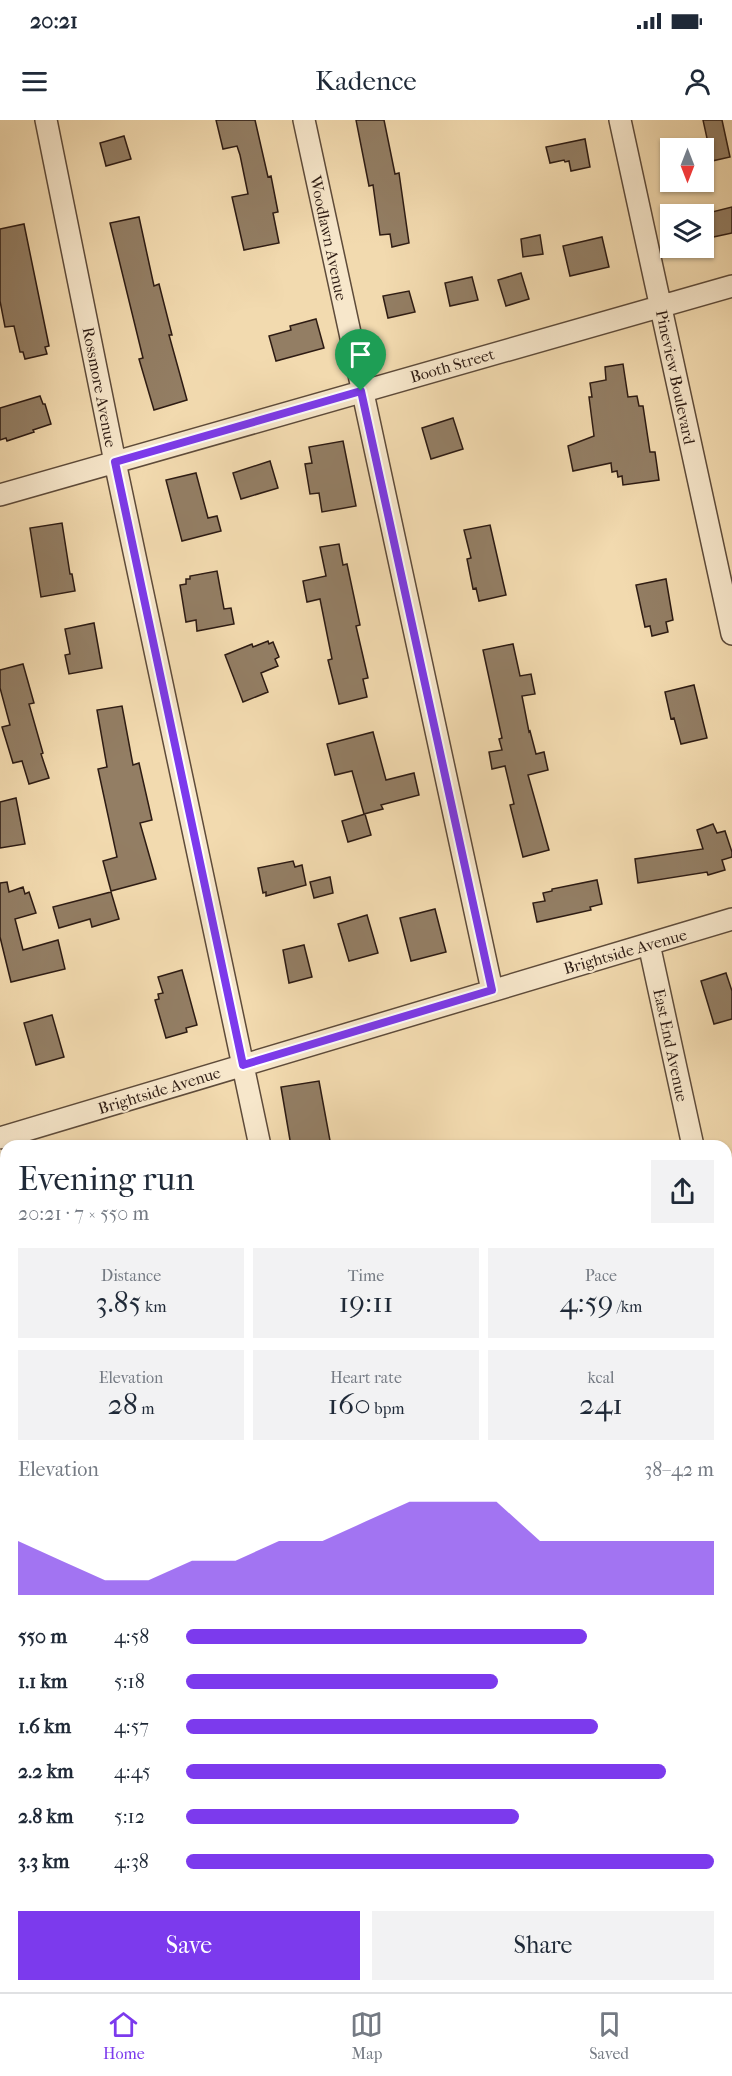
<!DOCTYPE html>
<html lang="en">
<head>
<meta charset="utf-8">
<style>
	body { margin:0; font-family:"IM FELL French Canon",serif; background:#f2f2f3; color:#1f2937; height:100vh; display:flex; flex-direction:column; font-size:22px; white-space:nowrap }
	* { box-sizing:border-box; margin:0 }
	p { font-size:20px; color:#747a83 }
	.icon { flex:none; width:33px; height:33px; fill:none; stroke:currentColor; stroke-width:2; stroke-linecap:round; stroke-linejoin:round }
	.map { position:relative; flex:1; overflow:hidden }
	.panel { position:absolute; left:0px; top:1020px; width:732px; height:852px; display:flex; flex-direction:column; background:#fff; border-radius:18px 18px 0 0; box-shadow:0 2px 4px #0004 }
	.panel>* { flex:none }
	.needle { width:39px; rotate:180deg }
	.controls { position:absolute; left:660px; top:18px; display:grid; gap:12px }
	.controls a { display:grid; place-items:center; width:54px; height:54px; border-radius:0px; background:#fff; box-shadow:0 2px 4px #0004; font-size:30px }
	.pin { position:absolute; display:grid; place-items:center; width:51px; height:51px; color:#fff; margin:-62px -26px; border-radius:50% 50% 50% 0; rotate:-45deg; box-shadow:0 0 6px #0007 }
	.pin .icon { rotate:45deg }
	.round { display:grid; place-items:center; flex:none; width:63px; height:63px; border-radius:0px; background:#f2f2f3 }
	.summary { display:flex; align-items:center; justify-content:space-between; height:102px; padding:0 18px }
	h1 { font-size:33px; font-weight:600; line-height:45px }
	.metrics { display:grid; grid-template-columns:repeat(3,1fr); gap:9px; height:102px; padding:6px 18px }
	.metrics div { display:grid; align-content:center; border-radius:0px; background:#f2f2f3; text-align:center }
	.metrics b { font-size:30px; font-weight:600 }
	.metrics small { font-size:16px; font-weight:400 }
	.metrics p { font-size:16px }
	.chart { height:168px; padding:12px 18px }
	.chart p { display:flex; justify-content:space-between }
	.chart svg { width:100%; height:108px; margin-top:6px; fill:#7c3aed; opacity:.7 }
	.cta { display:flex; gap:12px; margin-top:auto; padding:12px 18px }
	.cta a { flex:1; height:69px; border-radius:0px; background:#7c3aed; color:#fff; font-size:24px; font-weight:600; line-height:69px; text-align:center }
	.cta a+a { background:#f2f2f3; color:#1f2937 }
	ul { padding:0 18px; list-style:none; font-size:20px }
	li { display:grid; grid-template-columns:96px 72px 1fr; align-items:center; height:45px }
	li i { height:15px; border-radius:8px; background:#7c3aed }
	.status { display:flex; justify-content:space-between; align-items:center; height:42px; padding:0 30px; background:#fff; direction:ltr }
	.status svg { height:16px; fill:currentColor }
	header { display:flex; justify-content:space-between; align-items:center; height:78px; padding:0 18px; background:#fff; font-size:27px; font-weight:600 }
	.tabs { display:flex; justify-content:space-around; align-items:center; height:84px; border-top:2px solid #e0e1e3; background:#fff; font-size:16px; color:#747a83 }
	.tabs a { display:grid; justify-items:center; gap:3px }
	.tabs .current { color:#7c3aed }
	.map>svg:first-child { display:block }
	.building { fill:#937e64; stroke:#2d1b13; stroke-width:1.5 }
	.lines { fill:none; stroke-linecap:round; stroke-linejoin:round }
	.minor-casing { stroke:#5e4b3a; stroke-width:24 }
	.major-casing { stroke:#2d1b13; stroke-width:28 }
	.minor { stroke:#f7e7cb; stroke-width:21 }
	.major { stroke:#f2daaf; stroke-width:26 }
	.rail-casing { stroke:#2d1b13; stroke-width:7 }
	.rail { stroke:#f7e7cb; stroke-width:4.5; stroke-dasharray:14; stroke-linecap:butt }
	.route-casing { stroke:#fff; stroke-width:12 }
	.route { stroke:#7c3aed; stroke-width:8 }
	.labels { text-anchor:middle; stroke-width:4.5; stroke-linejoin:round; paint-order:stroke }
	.street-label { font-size:16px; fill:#2d1b13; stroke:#f7e7cb }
</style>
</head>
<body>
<div class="status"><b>20:21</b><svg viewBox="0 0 49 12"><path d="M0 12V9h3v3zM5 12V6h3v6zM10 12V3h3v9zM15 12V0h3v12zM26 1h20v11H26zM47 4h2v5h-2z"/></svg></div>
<header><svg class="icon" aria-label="menu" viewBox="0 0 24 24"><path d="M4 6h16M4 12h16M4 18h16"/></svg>Kadence<svg class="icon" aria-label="person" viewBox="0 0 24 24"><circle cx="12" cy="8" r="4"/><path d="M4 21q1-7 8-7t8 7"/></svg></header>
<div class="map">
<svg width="732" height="1872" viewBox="0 0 732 1872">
	<rect width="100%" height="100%" fill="#f2daaf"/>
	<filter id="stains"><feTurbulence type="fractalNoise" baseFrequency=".00333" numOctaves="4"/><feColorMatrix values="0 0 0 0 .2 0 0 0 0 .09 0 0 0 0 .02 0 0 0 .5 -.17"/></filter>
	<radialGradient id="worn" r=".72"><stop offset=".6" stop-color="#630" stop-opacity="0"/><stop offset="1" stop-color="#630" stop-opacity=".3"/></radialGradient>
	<!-- building -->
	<path class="building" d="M 216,0 L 255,0 L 268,57 L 271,56 L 278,92 L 273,93 L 279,123 L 244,130 L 232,77 L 248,74 L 240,35 L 237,26 L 223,29 Z
		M 356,0 L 384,0 L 395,54 L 399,53 L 409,123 L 392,127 L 390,114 L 380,115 L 373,65 L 369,66 Z
		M 703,0 L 722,0 L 730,37 L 712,41 Z
		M 124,16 L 131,39 L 106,46 L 100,23 Z
		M 585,19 L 590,47 L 571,51 L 569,41 L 565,42 L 564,40 L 550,43 L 546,27 Z
		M 732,87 L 732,113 L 704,119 L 704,94 Z
		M 139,97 L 154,166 L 159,164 L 172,215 L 169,215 L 187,280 L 154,290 L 139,239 L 143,238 L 110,103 Z
		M 24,104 L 49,226 L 45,227 L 47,234 L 25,239 L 23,232 L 20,232 L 14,206 L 5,207 L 0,181 L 0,109 Z
		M 540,115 L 543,134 L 523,137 L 521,119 Z
		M 602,117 L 609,147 L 570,156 L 563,126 Z
		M 521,153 L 529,179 L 506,186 L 498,160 Z
		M 472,157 L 478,180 L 450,186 L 445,163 Z
		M 409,171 L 415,192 L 388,198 L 383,176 Z
		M 316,199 L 324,228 L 276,241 L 269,216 L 291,210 L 290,206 Z
		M 623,244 L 628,277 L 637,276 L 639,286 L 643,286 L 650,332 L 655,332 L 659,360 L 623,365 L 622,356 L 618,357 L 617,351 L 612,352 L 611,343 L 573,351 L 568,326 L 594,316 L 589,277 L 592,277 L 590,263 L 606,260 L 605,247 Z
		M 40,276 L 43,284 L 45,284 L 51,304 L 33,310 L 34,312 L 7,321 L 6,318 L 0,320 L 0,288 Z
		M 453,298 L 463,329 L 431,339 L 422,308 Z
		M 343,321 L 356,386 L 322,392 L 319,373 L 310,374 L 305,344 L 312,343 L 309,327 Z
		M 270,341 L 278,368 L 241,379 L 233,353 Z
		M 196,353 L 208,398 L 217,396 L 221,411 L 182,421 L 166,360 Z
		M 62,403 L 70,454 L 72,454 L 75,471 L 41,477 L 30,408 Z
		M 490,405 L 506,475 L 479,481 L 476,468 L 473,469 L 467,439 L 471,438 L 464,410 Z
		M 339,424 L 343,445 L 347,444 L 360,505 L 356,506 L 368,558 L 363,559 L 367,577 L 339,584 L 328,540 L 332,539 L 320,479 L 307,482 L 303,461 L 326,456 L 320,427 Z
		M 217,451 L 224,489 L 231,488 L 234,504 L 197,511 L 196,500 L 186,502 L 180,465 L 186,464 L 186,459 L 190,459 L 190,456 Z
		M 666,459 L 673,500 L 666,502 L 668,512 L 652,516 L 650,506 L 645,507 L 636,465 Z
		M 94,503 L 102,548 L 69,554 L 65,535 L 70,534 L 65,509 Z
		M 268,521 L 269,524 L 273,522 L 279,537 L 275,539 L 278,546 L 261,553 L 268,572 L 243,582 L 225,535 L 252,524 L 253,527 Z
		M 513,524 L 520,556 L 531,554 L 535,574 L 522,576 L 529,612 L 530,611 L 536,634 L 544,632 L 548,650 L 528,655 L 549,730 L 523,737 L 510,685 L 514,684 L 505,646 L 492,649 L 489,632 L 502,630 L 499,619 L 502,618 L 483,530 Z
		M 23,544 L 34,583 L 29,584 L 43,633 L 41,634 L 49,658 L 29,664 L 22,641 L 13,643 L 2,607 L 10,605 L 0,568 L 0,550 Z
		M 694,565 L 707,618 L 681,624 L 674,598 L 671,599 L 665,572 Z
		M 122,586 L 133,645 L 139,643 L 152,700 L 140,703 L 156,759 L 111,771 L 103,741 L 117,737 L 98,649 L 107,647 L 97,590 Z
		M 373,612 L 386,660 L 414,653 L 419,675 L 381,685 L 383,689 L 364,694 L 352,651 L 335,655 L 327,624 Z
		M 16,678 L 25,724 L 0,728 L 0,682 Z
		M 365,694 L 371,715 L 348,722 L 342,701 Z
		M 713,704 L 717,713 L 725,711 L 732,732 L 732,737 L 722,740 L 725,750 L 708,755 L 707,752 L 638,763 L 635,739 L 703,729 L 697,710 Z
		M 293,741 L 295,747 L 302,745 L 306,765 L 266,776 L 266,772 L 263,773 L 258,748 Z
		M 330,757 L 333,773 L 314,778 L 310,762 Z
		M 597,760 L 602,784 L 590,787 L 591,790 L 537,802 L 533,783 L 545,781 L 543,773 L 552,771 L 552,769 Z
		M 7,762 L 9,772 L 23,767 L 25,774 L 29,772 L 36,793 L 15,799 L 23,830 L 58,820 L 65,849 L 11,862 L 0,817 L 0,763 Z
		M 111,772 L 119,799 L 92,807 L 90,799 L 59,808 L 53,787 Z
		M 435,789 L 446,832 L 411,841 L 400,798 Z
		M 367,795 L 378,833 L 349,841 L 338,804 Z
		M 304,825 L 312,857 L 289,863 L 283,830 Z
		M 182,850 L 197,905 L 186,908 L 187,912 L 166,918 L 155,880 L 159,879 L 158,874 L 163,873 L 158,857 Z
		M 726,853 L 732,871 L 732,899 L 714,904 L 701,861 Z
		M 52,895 L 64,937 L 36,945 L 24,903 Z
		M 319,961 L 331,1026 L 291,1026 L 281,967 Z"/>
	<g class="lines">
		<!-- minor casing -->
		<g class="minor-casing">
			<path id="minor" d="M 46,0 L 115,342 L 260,1026
				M 304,0 L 492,870
				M 620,0 L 732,514
				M 0,375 L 732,166
				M 649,824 L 693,1026
				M 0,1018 L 732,799
				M 0,1040 L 6,1065
				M 726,1512 L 732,1510
				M 0,1515 L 6,1513
				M 726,1568 L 732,1566
				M 284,1866 L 286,1872
				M 177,1872 L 194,1866"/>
		</g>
		<!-- major casing -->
		<g class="major-casing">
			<path id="major" d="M 726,1353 L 732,1351
				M 0,1562 L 6,1561"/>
		</g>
		<!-- minor -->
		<use href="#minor" class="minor"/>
		<!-- major -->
		<use href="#major" class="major"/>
		<!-- rail casing -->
		<g class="rail-casing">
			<path id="rail" d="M 726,1184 L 732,1182
				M 726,1198 L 732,1196
				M 0,1399 L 6,1397
				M 0,1414 L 6,1412"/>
		</g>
		<!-- rail -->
		<use href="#rail" class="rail"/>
	</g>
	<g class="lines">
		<!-- route casing -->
		<g class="route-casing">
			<path id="route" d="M 361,271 L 492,870 L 243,945 L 115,342 Z"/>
		</g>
		<!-- route -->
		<use href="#route" class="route"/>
	</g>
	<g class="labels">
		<!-- street labels -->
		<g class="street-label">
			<text transform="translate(329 118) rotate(78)" y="6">Woodlawn Avenue</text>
			<text transform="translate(452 245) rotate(-16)" y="6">Booth Street</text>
			<text transform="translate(676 257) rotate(78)" y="6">Pineview Boulevard</text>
			<text transform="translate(100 267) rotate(79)" y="6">Rossmore Avenue</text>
			<text transform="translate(625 831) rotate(-16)" y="6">Brightside Avenue</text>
			<text transform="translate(671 925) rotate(78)" y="6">East End Avenue</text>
			<text transform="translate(159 970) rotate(-17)" y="6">Brightside Avenue</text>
		</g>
	</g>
	<rect width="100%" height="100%" filter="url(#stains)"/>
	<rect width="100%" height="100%" fill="url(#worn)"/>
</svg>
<div class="controls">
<a><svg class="needle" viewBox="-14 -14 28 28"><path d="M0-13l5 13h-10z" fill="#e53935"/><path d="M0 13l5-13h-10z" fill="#747a83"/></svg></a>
<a><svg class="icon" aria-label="layers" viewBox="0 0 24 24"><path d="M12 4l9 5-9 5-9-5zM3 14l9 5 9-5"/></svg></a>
</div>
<div class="pin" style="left:361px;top:271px;background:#1e9e55"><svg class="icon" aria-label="arrive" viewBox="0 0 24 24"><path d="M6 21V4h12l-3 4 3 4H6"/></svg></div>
<section class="panel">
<div class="summary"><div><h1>Evening run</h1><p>20:21 · 7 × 550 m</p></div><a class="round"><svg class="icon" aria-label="share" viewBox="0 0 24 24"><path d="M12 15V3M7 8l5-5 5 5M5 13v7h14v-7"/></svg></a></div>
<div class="metrics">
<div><p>Distance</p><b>3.85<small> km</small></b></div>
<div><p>Time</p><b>19:11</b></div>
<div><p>Pace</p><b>4:59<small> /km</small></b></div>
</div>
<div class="metrics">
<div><p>Elevation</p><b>28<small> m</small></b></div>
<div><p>Heart rate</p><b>160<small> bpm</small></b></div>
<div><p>kcal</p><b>241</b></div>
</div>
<div class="chart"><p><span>Elevation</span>38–42 m</p>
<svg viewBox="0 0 160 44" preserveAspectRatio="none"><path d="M0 44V22L10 30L20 38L30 38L40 30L50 30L60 22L70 22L80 14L90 6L100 6L110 6L120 22L130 22L140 22L150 22L160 22V44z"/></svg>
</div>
<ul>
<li><b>550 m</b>4:58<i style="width:76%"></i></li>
<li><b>1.1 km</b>5:18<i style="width:59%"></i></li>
<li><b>1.6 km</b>4:57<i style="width:78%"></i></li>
<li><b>2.2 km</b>4:45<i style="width:91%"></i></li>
<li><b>2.8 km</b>5:12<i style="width:63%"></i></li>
<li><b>3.3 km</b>4:38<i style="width:100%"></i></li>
</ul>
<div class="cta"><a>Save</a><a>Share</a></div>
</section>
</div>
<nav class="tabs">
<a class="current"><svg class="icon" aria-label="home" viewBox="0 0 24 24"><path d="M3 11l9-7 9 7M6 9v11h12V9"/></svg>Home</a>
<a><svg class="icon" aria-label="map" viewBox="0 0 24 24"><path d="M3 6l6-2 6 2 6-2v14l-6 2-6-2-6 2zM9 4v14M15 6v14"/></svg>Map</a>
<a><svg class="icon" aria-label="saved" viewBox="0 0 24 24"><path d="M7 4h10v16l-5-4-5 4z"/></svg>Saved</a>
</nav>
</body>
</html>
